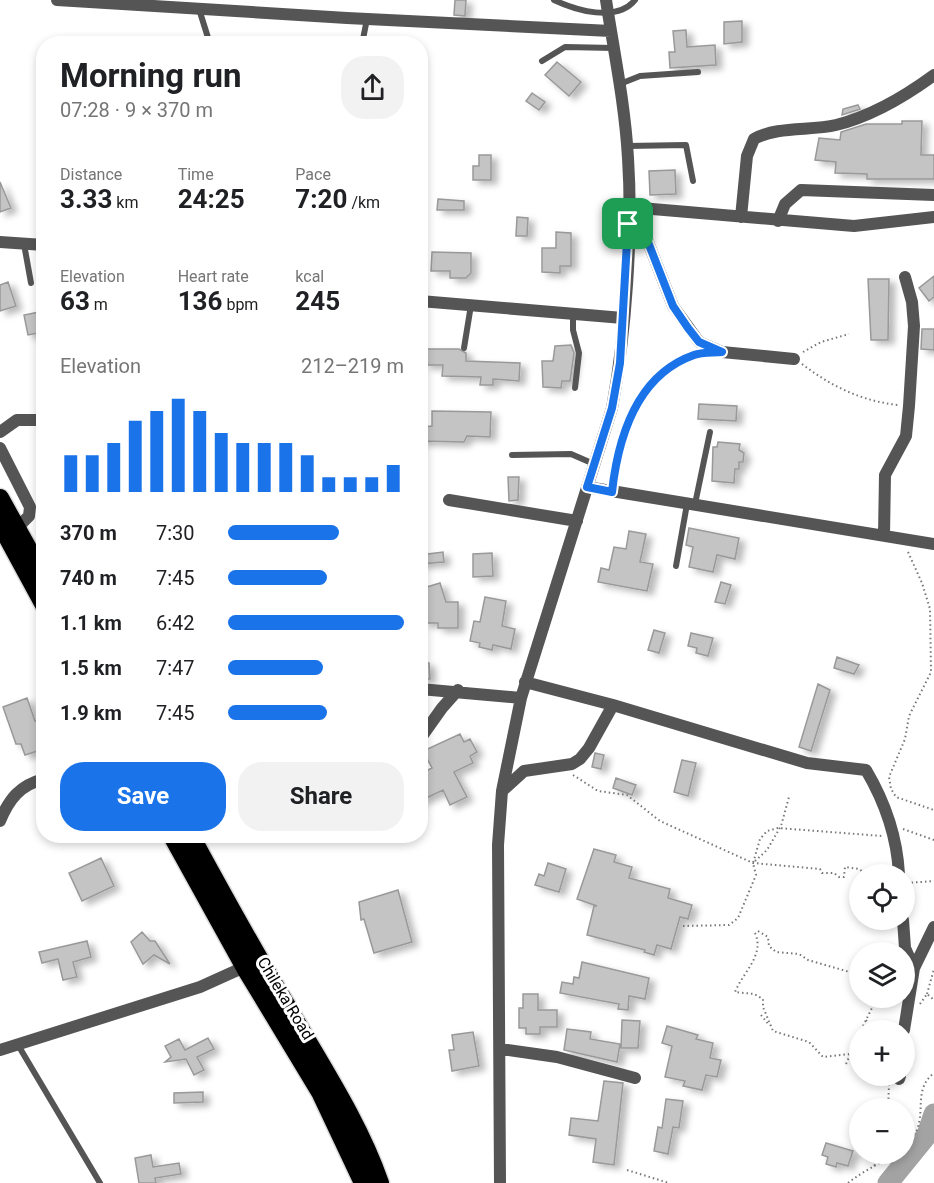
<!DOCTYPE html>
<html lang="en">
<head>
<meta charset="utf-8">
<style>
	body { margin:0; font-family:Roboto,sans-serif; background:#f2f2f2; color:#202124; height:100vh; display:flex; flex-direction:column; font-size:22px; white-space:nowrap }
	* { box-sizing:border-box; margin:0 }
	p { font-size:20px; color:#757577 }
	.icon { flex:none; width:33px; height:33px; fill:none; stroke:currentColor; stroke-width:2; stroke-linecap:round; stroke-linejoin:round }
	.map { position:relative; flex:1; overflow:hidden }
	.side { position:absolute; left:36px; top:36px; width:392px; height:807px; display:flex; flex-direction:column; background:#fff; border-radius:24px; box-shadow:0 3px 9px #0003 }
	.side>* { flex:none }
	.tools { position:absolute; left:849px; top:864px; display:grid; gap:12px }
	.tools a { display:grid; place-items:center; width:66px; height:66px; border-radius:50%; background:#fff; box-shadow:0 3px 9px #0003; font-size:30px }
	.pin { position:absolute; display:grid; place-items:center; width:51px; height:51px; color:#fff; margin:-26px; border-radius:12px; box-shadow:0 3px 9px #0006 }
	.round { display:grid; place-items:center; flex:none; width:63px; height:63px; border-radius:24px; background:#f2f2f2 }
	.overview { display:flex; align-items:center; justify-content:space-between; height:102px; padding:0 24px }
	h1 { font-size:33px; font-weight:700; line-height:45px }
	.metrics { display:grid; grid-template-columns:repeat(3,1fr); gap:9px; height:102px; padding:6px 24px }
	.metrics div { display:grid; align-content:center }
	.metrics b { font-size:26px; font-weight:700 }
	.metrics small { font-size:16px; font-weight:400 }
	.metrics p { font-size:16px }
	.chart { height:168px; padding:12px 24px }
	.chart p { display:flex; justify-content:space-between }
	.chart svg { width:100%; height:108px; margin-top:6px; stroke:#1a73e8; stroke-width:6 }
	.primary-button { display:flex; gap:12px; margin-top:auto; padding:12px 24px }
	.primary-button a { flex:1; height:69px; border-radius:24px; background:#1a73e8; color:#fff; font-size:24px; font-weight:700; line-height:69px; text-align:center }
	.primary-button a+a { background:#f2f2f2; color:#202124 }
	ul { padding:0 24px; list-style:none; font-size:20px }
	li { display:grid; grid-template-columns:96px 72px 1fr; align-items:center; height:45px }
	li i { height:15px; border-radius:8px; background:#1a73e8 }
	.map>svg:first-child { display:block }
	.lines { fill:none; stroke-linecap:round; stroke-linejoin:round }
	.river { stroke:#a3a3a3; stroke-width:21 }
	.building { fill:#c4c4c4; stroke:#999; stroke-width:1.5; filter:url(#shadow) }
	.highway-casing { stroke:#dbdbdb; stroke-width:21 }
	.path { stroke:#777; stroke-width:2; stroke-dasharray:1.5 3; stroke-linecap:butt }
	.lane { stroke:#555; stroke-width:6 }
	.street { stroke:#555; stroke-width:12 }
	.highway { stroke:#000; stroke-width:18 }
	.route-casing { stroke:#fff; stroke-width:12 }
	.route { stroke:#1a73e8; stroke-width:8 }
	.labels { text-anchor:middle; stroke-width:6; stroke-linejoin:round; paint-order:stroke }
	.street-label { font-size:16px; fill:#000; stroke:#fff }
</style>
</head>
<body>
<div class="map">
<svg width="934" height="1183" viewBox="0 0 934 1183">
	<defs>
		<filter id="shadow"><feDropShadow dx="6" dy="4" stdDeviation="3" flood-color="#0004"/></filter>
	</defs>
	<rect width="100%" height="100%" fill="#fff"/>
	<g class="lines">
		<!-- river -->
		<path class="river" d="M 888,1183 L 927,1135 L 934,1114"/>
	</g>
	<!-- building -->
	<path class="building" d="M 455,0 L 466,0 L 465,16 L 454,15 Z
		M 742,21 L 742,42 L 724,44 L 724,22 Z
		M 686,30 L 687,47 L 715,45 L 716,65 L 670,68 L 669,52 L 675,52 L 673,31 Z
		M 557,62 L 581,82 L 569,96 L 545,75 Z
		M 532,93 L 545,102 L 539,110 L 526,101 Z
		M 858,105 L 860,109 L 842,115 L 843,109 Z
		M 902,121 L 922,121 L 921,155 L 934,155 L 934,179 L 867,179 L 867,174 L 835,173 L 836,162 L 815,160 L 819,138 L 840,140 L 841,132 L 866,124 L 902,124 Z
		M 479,155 L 491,155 L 491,180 L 473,180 L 473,166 L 479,166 Z
		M 675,170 L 676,194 L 650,195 L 649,171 Z
		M 0,182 L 11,208 L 0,212 Z
		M 438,199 L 464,201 L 464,210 L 437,210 Z
		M 517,217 L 528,218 L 527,236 L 516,236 Z
		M 556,232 L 571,233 L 571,266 L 560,266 L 560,273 L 542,272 L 542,248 L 556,248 Z
		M 432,252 L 471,253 L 471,273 L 466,278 L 450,278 L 450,271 L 431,271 Z
		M 934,276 L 934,297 L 929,301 L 919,288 Z
		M 868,279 L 889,279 L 888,340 L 871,340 Z
		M 8,282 L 16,306 L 0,311 L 0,285 Z
		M 44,311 L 44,332 L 28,335 L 24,315 Z
		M 922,329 L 934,329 L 934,350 L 921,349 Z
		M 571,345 L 574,353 L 570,381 L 562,381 L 561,388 L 543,387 L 542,361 L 553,361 L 555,346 Z
		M 425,349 L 459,349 L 466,353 L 466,361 L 520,363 L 519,381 L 493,379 L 493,385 L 480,385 L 481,377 L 442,376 L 443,365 L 425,365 Z
		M 699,404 L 737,406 L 736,421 L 698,419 Z
		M 432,411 L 491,412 L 490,437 L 467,436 L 464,442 L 420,441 L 420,427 L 432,426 Z
		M 718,442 L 740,444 L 739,450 L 744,453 L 743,462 L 739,462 L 739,469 L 735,469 L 734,483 L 712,481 L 713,447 L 717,447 Z
		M 508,477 L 519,477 L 518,500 L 509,501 Z
		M 689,528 L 739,538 L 735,559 L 717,555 L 713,572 L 689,567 L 693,547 L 686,545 Z
		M 629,531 L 646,534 L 640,562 L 653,564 L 647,591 L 598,582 L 601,568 L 609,570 L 614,547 L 626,549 Z
		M 443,552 L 444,562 L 420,564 L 420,555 Z
		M 492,553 L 493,576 L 473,577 L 473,554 Z
		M 721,582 L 731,585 L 725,604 L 715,602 Z
		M 440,583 L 446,602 L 458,602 L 458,628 L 438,628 L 438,623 L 424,623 L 420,589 Z
		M 485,597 L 506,601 L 502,626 L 515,629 L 511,649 L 493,645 L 492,650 L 479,647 L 480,643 L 470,641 L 474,621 L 480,622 Z
		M 654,630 L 665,633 L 659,653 L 648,650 Z
		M 691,633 L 713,638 L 708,656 L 696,653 L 697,648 L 688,646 Z
		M 837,657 L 859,665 L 854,674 L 834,668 Z
		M 420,663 L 429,663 L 430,679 L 420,679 Z
		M 818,684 L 830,690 L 811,751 L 799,747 Z
		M 27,698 L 35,721 L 44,718 L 44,733 L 40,734 L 44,749 L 25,755 L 21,744 L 16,744 L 3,707 Z
		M 460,734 L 464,742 L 470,739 L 477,752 L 470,756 L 473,763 L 454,772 L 467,797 L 450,805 L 443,790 L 420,801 L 420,774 L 432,768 L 423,751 Z
		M 595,753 L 604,755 L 601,769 L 592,767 Z
		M 682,760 L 696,763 L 688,796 L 674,792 Z
		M 616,778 L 636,785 L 632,795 L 613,788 Z
		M 594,849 L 616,855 L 614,862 L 632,867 L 629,878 L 670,889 L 668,898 L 692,905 L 688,919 L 680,917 L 671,949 L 657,945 L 654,955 L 644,952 L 645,950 L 587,935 L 594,906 L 597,906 L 577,899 Z
		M 101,858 L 114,886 L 82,901 L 69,873 Z
		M 548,863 L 566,869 L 559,892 L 535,885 L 539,874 L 544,876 Z
		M 398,890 L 412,942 L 374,953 L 364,919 L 361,920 L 359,902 Z
		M 142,932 L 150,941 L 155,941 L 170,964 L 154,955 L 143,964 L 131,942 Z
		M 87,941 L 91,957 L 73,962 L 77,977 L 63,980 L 58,959 L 42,963 L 39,952 Z
		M 582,962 L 649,978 L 645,999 L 629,996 L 628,1010 L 618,1009 L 619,1004 L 560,993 L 562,982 L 573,984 L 574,977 L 579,978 Z
		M 523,994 L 538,994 L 538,1010 L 557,1010 L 557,1027 L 540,1027 L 540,1034 L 526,1034 L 526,1028 L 519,1028 L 519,1008 L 523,1008 Z
		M 622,1020 L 640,1021 L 638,1048 L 621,1048 Z
		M 667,1026 L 698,1035 L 696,1039 L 713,1043 L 710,1058 L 721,1060 L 717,1077 L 706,1075 L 702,1090 L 683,1086 L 685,1081 L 665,1077 L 672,1046 L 662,1043 Z
		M 567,1029 L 591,1032 L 590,1039 L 620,1044 L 617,1062 L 564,1050 Z
		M 473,1032 L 479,1066 L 452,1071 L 449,1050 L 454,1050 L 452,1035 Z
		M 208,1038 L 214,1049 L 197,1057 L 204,1070 L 194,1075 L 186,1059 L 165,1062 L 171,1057 L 165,1046 L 179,1039 L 185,1050 Z
		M 604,1081 L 623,1083 L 614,1165 L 593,1162 L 596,1139 L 569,1135 L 571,1118 L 598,1121 Z
		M 203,1092 L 203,1102 L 174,1103 L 174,1093 Z
		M 666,1099 L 683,1101 L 679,1128 L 673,1127 L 668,1154 L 654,1151 L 658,1127 L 662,1128 Z
		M 826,1143 L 853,1151 L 848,1166 L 837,1163 L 836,1167 L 826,1164 L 828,1157 L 822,1155 Z
		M 151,1155 L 153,1167 L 179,1163 L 181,1174 L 155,1178 L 156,1183 L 139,1183 L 135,1158 Z"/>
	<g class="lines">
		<!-- highway casing -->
		<g class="highway-casing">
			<path id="highway" d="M 0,498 L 44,577
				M 0,524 L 44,605
				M 172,836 L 245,968 L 320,1092 L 363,1183
				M 191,836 C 222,893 253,950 287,1006 C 320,1064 358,1120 380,1183"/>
		</g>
		<!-- path -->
		<path class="path" d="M 803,352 L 821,342 L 849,334
			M 802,364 C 831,386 861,401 898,405
			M 614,480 C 617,448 629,409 649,384 C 660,371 681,360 696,354
			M 908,552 L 922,583 L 930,609 L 931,672 L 909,716 L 905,739 L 889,777 L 891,789 L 896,797 L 934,810
			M 573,775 L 598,791 L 627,795 L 660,821 L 753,863 L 820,869 L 822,873 L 834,873 L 839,877 L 844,877 L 845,867 L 859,869 L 866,874
			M 903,829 L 934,840
			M 755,861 L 767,850 L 781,826 L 789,797
			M 907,883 L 934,881
			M 683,926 L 729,925 L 738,918 L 756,875 L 753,863 L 760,839 L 767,831 L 778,828 L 882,836
			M 758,931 L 768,937 L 769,946 L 776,952 L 799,954 L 808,960 L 860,975
			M 755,933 C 765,955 743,972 735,992 L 754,994 L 763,999 L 763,1007 L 773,1031 L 809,1042 L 823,1057 L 850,1054
			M 927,994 L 934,969
			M 920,1004 L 927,994 L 934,1000
			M 761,1015 L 769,1025
			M 866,1020 L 873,1030
			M 861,1030 L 877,998
			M 846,1064 L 860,1033
			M 888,1108 L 889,1085
			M 904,1144 C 909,1140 914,1135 917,1130 C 925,1109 914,1089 934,1073
			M 874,1166 L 880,1159 L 880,1154
			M 627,1170 L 669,1183
			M 848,1183 C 863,1171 878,1165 894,1154"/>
		<!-- lane -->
		<path class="lane" d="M 554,0 C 575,10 617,23 635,0
			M 199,9 L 210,44
			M 362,44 L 367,19
			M 542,61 L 565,47 L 614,48
			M 620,84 L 640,76 L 698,72
			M 627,146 L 686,145 L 693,181
			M 24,244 L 31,283
			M 573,314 L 573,330 L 579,353 L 575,388
			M 464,348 L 471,305
			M 512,455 L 571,454 L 594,464
			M 695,504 L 710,432
			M 676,566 L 687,504
			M 18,1045 L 100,1183"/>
		<!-- street -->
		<path class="street" d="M 57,0 L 347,18 L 611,31
			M 629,207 L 854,226 L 934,217
			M 741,217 L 747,156 L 754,139 C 777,126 810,131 836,125 C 872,116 904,97 934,75
			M 778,221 L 785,204 L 801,190 L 934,195
			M 628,224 L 648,242 L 673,306 L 699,342 L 722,352 L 794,359
			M 0,242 L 44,245
			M 420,301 L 623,318
			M 0,432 L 17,420 L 44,420
			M 0,448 L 30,507 L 29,516 L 16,529
			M 587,487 L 934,544
			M 449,500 L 577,521
			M 884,535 L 885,475 L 906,436 L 909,406 L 914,326 L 912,302 L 905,277
			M 525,682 L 613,705 L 807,763 L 866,770 C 885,802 897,837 899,874
			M 420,689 L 521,698
			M 420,739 L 442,708 L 458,690
			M 502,791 L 524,771 L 572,764 L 580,759 L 589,748 L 613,705
			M 0,821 C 9,799 20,785 44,779
			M 903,920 L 905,948 L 914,968
			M 904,1030 L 914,968 L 934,927
			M 501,1049 L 557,1057 L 635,1078
			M 0,1050 L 200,987 L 251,964
			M 899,1079 L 900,1076
			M 500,1183 L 498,845 L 502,791 L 521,698 L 612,408 C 626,332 633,235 628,158 C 625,105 614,52 606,0"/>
		<!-- highway -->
		<use href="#highway" class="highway"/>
	</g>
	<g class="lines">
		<!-- route casing -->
		<g class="route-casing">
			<path id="route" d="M 628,224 L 648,242 L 673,306 L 688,328 L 699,342 L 722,352 C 713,353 702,352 694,355 C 637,375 618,438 612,492 L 587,487 L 612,408 L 620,363 Z"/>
		</g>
		<!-- route -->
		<use href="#route" class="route"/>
	</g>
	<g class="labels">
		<!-- street labels -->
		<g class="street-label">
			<text transform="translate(286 998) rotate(59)" y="6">Chileka Road</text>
		</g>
	</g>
</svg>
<div class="tools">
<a><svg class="icon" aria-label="locate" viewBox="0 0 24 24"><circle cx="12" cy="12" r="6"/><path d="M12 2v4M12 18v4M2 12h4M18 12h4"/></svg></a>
<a><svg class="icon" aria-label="layers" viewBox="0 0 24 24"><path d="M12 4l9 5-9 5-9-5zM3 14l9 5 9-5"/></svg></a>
<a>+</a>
<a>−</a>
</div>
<div class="pin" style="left:628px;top:224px;background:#1e9e55"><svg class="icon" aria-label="arrive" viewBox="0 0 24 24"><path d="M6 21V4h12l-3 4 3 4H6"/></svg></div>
<section class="side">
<div class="overview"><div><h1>Morning run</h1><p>07:28 · 9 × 370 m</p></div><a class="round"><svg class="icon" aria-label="share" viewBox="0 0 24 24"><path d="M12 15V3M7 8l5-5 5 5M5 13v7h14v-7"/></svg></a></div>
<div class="metrics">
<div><p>Distance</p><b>3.33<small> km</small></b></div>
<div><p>Time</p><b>24:25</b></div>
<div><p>Pace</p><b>7:20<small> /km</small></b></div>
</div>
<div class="metrics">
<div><p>Elevation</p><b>63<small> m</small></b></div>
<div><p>Heart rate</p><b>136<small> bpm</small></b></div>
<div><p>kcal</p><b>245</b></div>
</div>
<div class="chart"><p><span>Elevation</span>212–219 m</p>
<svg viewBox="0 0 160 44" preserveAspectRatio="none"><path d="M5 44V29M15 44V29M25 44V24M35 44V15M45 44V11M55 44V6M65 44V11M75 44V20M85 44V24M95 44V24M105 44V24M115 44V29M125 44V38M135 44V38M145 44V38M155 44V33"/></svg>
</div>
<ul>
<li><b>370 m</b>7:30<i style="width:63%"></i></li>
<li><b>740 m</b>7:45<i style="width:56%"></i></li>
<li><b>1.1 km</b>6:42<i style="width:100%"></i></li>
<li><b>1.5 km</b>7:47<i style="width:54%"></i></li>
<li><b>1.9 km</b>7:45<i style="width:56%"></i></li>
</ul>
<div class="primary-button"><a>Save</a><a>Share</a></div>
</section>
</div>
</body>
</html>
